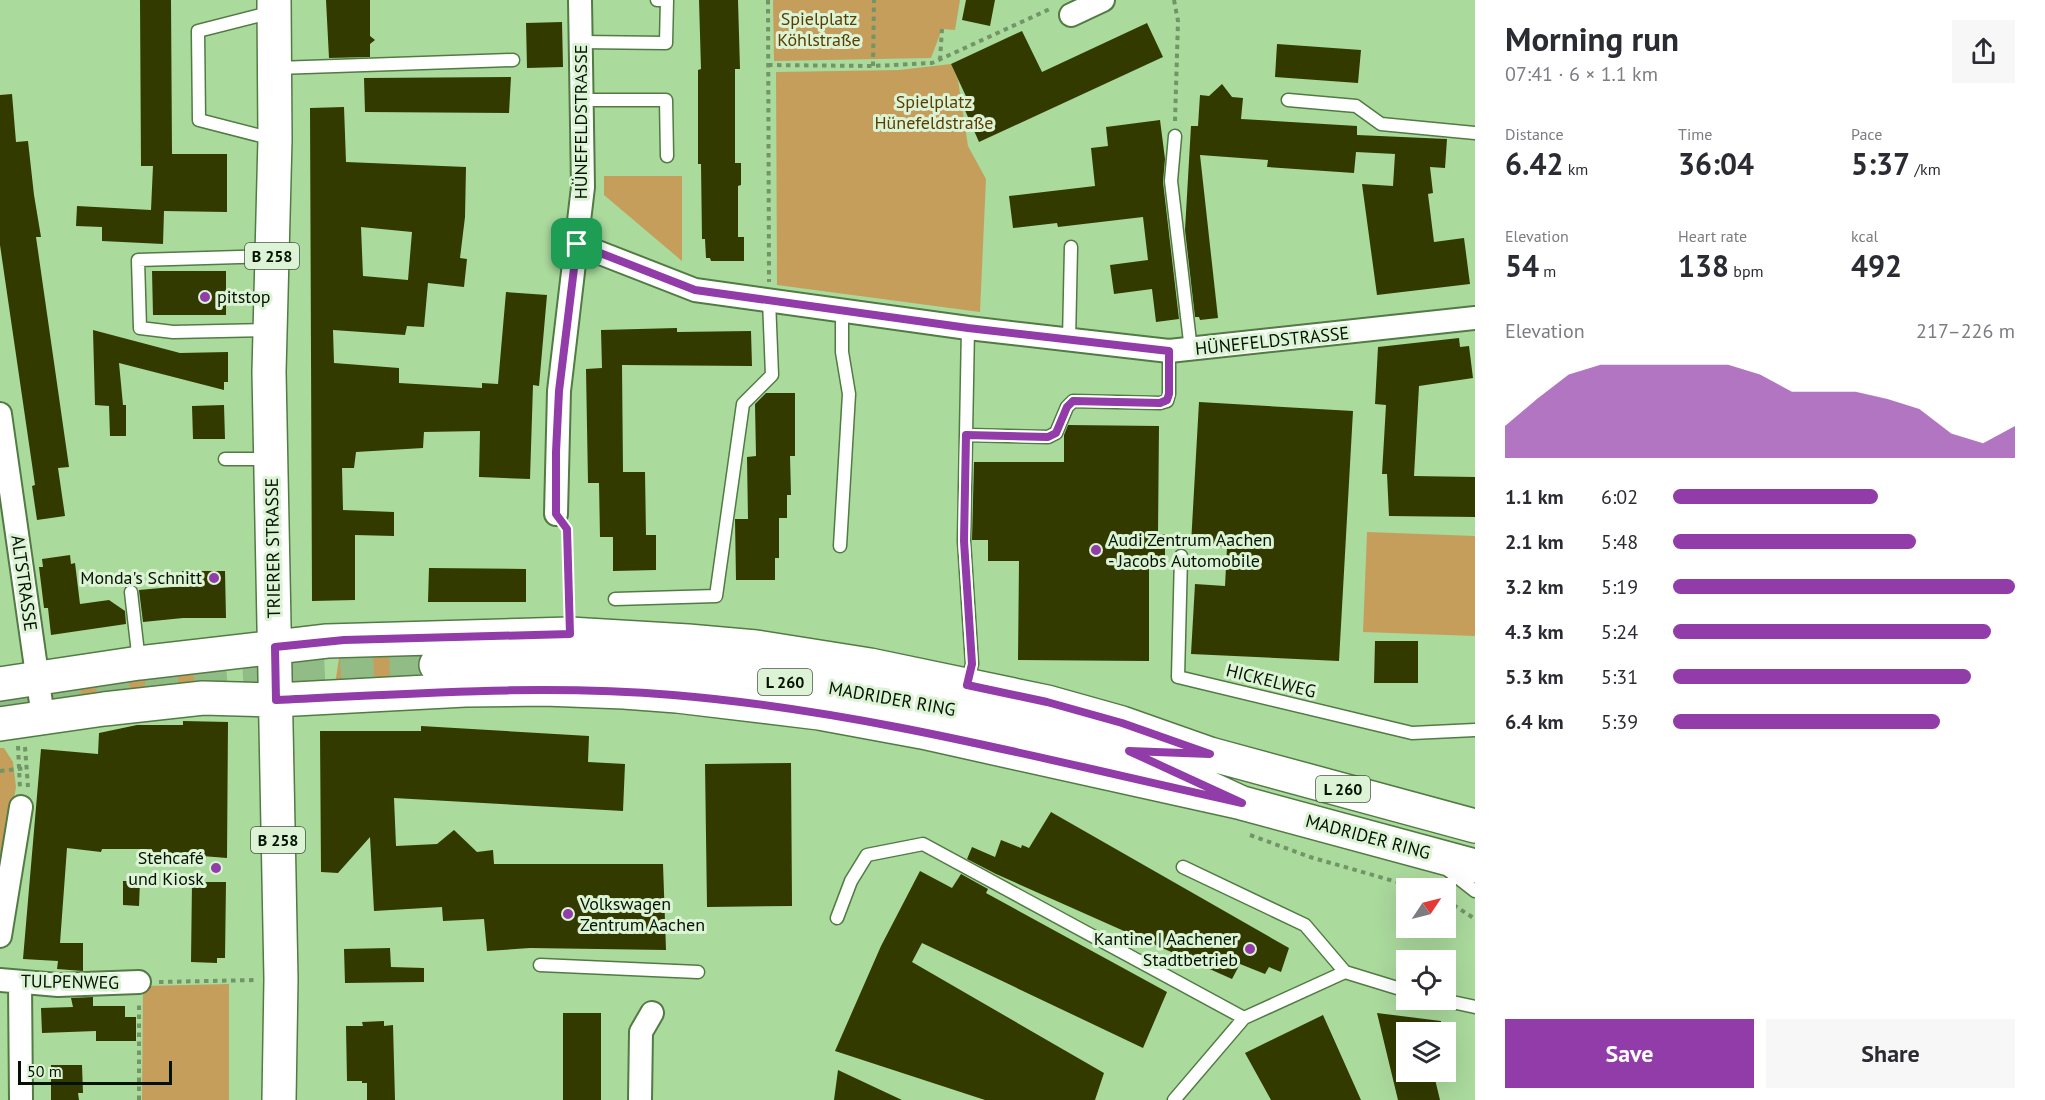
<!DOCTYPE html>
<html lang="en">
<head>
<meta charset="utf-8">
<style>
	body { margin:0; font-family:"PT Sans",sans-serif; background:#f7f7f7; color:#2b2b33; height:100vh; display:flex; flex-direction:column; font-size:22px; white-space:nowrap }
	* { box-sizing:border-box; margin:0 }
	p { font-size:20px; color:#7c7c81 }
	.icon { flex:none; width:33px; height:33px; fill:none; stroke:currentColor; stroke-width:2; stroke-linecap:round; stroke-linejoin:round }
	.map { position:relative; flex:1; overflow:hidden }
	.drawer { display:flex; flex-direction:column; background:#fff; width:570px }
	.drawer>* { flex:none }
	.needle { width:39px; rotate:55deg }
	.buttons { position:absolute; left:1396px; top:878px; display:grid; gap:12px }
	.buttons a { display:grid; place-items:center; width:60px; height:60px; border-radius:0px; background:#fff; box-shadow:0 6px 24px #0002; font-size:30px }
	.scale { position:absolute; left:18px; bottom:15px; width:154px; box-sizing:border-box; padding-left:6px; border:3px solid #041301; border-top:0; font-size:16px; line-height:21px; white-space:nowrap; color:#041301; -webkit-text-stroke:4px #dcf4d5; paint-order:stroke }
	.pin { position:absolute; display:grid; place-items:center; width:51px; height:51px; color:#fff; margin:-26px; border-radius:12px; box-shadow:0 3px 9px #0006 }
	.round { display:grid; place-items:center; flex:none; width:63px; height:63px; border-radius:0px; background:#f7f7f7 }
	.overview { display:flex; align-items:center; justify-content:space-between; height:102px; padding:0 30px }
	h1 { font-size:33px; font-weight:800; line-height:45px }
	.stats { display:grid; grid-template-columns:repeat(3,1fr); gap:9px; height:102px; padding:6px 30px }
	.stats div { display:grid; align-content:center }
	.stats b { font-size:30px; font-weight:800 }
	.stats small { font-size:16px; font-weight:400 }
	.stats p { font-size:16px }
	.chart { height:168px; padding:12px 30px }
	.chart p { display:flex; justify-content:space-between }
	.chart svg { width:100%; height:108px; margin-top:6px; fill:#913ca9; opacity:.7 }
	.action { display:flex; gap:12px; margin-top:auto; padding:12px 30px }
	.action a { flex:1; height:69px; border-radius:0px; background:#913ca9; color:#fff; font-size:24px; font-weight:800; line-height:69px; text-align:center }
	.action a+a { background:#f7f7f7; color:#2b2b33 }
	ul { padding:0 30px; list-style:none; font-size:20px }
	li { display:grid; grid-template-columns:96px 72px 1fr; align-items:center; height:45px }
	li i { height:15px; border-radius:8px; background:#913ca9 }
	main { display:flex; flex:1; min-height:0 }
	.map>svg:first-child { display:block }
	.green { fill:#c69e5c }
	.building { fill:#323a00; fill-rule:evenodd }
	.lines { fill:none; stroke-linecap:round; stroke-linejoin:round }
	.primary-tunnel { stroke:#92bc86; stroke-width:33; stroke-dasharray:33 16; stroke-linecap:butt }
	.service-casing { stroke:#517b43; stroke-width:15 }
	.minor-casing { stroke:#517b43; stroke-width:26 }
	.primary-casing { stroke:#517b43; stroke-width:36 }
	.path { stroke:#719567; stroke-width:4; stroke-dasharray:4.5 4.5; stroke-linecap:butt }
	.service { stroke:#fff; stroke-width:12 }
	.minor { stroke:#fff; stroke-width:22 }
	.primary { stroke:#fff; stroke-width:33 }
	.route-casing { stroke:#fff; stroke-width:12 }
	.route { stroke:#913ca9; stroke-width:8 }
	.poi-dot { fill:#913ca9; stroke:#dcf4d5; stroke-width:2 }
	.labels { text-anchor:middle; stroke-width:6; stroke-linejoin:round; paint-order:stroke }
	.shield { fill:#dcf4d5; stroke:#455641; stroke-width:1.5 }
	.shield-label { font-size:16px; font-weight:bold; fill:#041301 }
	.park-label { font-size:18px; fill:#5a3d01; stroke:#dcf4d5 }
	.street-label { font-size:18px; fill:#041301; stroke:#dcf4d5 }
	.poi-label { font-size:18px; fill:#041301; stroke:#dcf4d5; text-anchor:start }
</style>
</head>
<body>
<main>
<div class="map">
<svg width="1475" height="1100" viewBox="0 0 1475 1100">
	<rect width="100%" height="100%" fill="#abda9d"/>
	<!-- green -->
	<path class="green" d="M 773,0 L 960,0 L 955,30 L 942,29 L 931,58 L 774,61 Z
		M 951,64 L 958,80 L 968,146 L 986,179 L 980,312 L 777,285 L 776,72 L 899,70 Z
		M 604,176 L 682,176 L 682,261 L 604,195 Z
		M 1367,532 L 1475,536 L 1475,636 L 1363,632 Z
		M 439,648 L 440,681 L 335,685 L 339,658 Z
		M 212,665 L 214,686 L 59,700 L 55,692 Z
		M 0,748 L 4,748 L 13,762 L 16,787 L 0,880 Z
		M 229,984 L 229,1100 L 142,1100 L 143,986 Z"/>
	<!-- building -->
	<path class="building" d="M 140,0 L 171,0 L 172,154 L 227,154 L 227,212 L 164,211 L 163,244 L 102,241 L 102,227 L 76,226 L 77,206 L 151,210 L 153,166 L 141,166 Z
		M 326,0 L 370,0 L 370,36 L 375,40 L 370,44 L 370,57 L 329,58 Z
		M 699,0 L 738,0 L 740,69 L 735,69 L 735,163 L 741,163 L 741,185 L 738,186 L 738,237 L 744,237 L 744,261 L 711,261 L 710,258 L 706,258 L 705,239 L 702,239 L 701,164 L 698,164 L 698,70 L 701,69 Z
		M 966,0 L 995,0 L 990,26 L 962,20 Z
		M 562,22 L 563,67 L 527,68 L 526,23 Z
		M 1147,23 L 1163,57 L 979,142 L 964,108 L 970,105 L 951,64 L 1022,31 L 1042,72 Z
		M 1277,44 L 1361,50 L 1358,83 L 1275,77 Z
		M 511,77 L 509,113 L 365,112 L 364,78 Z
		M 1222,84 L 1232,97 L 1243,98 L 1241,119 L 1357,126 L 1357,135 L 1447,139 L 1445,168 L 1430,167 L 1433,193 L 1428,194 L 1434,242 L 1464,238 L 1470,284 L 1377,295 L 1362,184 L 1393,186 L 1395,154 L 1356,152 L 1354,173 L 1267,167 L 1268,160 L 1200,155 L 1218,318 L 1200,320 L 1199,317 L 1195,317 L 1185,230 L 1191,126 L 1198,126 L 1200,95 L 1209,96 Z
		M 12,94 L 16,142 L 28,141 L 34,195 L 41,237 L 36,237 L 69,467 L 58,468 L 65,516 L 37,520 L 32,486 L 35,485 L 0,245 L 0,95 Z
		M 344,107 L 346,162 L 466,167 L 465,217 L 460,258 L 467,259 L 464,287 L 428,283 L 424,327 L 407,326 L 405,335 L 333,330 L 334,363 L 399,368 L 399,383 L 482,388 L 482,383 L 498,384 L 506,292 L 547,295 L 539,386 L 533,385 L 530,479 L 479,477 L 480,431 L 424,432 L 423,448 L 356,452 L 354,468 L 342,468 L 343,510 L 394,512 L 394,536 L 355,535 L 355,600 L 312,601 L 310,108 ZM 361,227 L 412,232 L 408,280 L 363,276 Z
		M 1160,120 L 1165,159 L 1163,182 L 1179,319 L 1156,322 L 1152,289 L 1114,294 L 1110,265 L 1148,260 L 1143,217 L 1058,227 L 1057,223 L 1013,228 L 1009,196 L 1095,186 L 1091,148 L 1108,146 L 1106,127 Z
		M 152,271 L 226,271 L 226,315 L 153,315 Z
		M 677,328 L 677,332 L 751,331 L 752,366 L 622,365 L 623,472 L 645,472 L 646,535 L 656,535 L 656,570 L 613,571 L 613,537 L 600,537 L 599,483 L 588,483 L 586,369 L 602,368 L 601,330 Z
		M 93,330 L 180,353 L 228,352 L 228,382 L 224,382 L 224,390 L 119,363 L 123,405 L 126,405 L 126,436 L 110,436 L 109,406 L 95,405 Z
		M 1459,338 L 1460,347 L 1469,346 L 1473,378 L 1419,386 L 1414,476 L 1475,477 L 1475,517 L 1389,516 L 1387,474 L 1382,474 L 1386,405 L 1375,404 L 1378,347 Z
		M 766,393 L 795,393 L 795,456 L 790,456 L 791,495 L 787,495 L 787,518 L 779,518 L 779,558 L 775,558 L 775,580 L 736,580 L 735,519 L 748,519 L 747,457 L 756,456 L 755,404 Z
		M 1199,402 L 1353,411 L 1339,661 L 1191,654 L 1195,584 L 1225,586 L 1227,547 L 1191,544 Z
		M 224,405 L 225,439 L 193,439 L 192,406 Z
		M 1068,425 L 1159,426 L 1158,534 L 1165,534 L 1165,563 L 1149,563 L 1149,661 L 1018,660 L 1019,561 L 988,561 L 988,540 L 972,540 L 974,462 L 1064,462 L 1064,435 Z
		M 70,555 L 71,564 L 75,563 L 80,604 L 109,600 L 125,611 L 126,624 L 51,635 L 48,608 L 44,608 L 39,567 L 43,567 L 42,559 Z
		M 429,568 L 526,569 L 526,602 L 428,602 Z
		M 182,571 L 225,571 L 226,618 L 183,618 L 143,622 L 139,590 L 183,586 Z
		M 1375,641 L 1418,641 L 1418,683 L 1374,683 Z
		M 183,721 L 228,722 L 227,858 L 152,852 L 152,849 L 102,849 L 101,852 L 67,848 L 60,943 L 83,943 L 83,971 L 57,969 L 58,961 L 23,959 L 41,749 L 98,754 L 99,733 L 137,725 L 183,725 Z
		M 421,726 L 589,736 L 588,762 L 625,764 L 623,811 L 394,798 L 396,846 L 437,844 L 454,830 L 477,852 L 493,850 L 494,864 L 663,864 L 666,950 L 530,948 L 487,951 L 484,919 L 443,921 L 442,907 L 374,911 L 370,837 L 338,873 L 321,872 L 320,731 L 421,731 Z
		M 791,763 L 792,906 L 707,907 L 705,764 Z
		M 1051,812 L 1289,948 L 1281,972 L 1269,967 L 1265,974 L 1240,964 L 1232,979 L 996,874 L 967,859 L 972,847 L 995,857 L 1001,840 L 1021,848 L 1022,845 L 1029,848 Z
		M 920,871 L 952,888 L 961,874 L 988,889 L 986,893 L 1167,992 L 1143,1048 L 922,943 L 912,962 L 1104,1073 L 1095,1100 L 985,1100 L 835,1051 L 881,946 Z
		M 123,881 L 140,881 L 139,906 L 123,905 Z
		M 192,882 L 226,882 L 225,958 L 217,958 L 217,963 L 191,962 Z
		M 390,948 L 391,967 L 424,968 L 424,982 L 345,983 L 344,949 Z
		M 93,997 L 93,1006 L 125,1006 L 125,1017 L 136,1017 L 136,1041 L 96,1041 L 96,1031 L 42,1033 L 41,1008 L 73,1007 L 71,998 Z
		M 563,1013 L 601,1013 L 601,1100 L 563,1100 Z
		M 1377,1013 L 1441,1021 L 1441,1032 L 1407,1032 L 1407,1071 L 1433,1071 L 1440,1100 L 1398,1100 Z
		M 1323,1015 L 1361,1100 L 1271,1100 L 1245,1053 Z
		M 384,1021 L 384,1026 L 393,1025 L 395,1100 L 367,1100 L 367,1083 L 362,1083 L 362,1081 L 347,1081 L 346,1026 L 363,1026 L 362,1022 Z
		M 51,1065 L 82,1065 L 83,1093 L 78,1093 L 79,1100 L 51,1100 Z
		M 838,1070 L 902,1100 L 834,1100 Z"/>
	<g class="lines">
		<!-- primary-tunnel -->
		<path class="primary-tunnel" d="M 0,706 L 201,677 L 436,665"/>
		<!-- service casing -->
		<g class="service-casing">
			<path id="service" d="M 581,42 L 666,43 L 667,0 L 657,0
				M 277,68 L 513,60
				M 582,100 L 666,100 L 667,156
				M 1288,100 L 1356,106 L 1381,124 L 1475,133
				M 1175,136 L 1171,181 L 1191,350
				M 273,139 L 199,120 L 198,31 L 273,12
				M 270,330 L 173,332 L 140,328 L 138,260 L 271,256
				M 1069,341 L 1071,247
				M 966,435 L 1048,437 L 1056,433 L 1067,407 L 1073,401 L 1160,403 L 1167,401 L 1169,394 L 1169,351
				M 225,459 L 269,459
				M 840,546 L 849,394 L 842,352 L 842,311
				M 1181,556 L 1178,677 L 1412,733 L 1475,730
				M 131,592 L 139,662
				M 615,599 L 716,596 L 743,404 L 772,375 L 769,300
				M 967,684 L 972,664 L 964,541 L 968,328
				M 1183,867 L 1305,925 L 1345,972
				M 1448,870 L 1475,891
				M 837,918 L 851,881 L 867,855 L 923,844 L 1244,1018
				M 540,965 L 698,972
				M 1438,999 L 1475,1007
				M 1174,1100 L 1244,1018 L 1345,972 L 1407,991"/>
		</g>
		<!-- minor casing -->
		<g class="minor-casing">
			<path id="minor" d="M 1071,15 L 1103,0
				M 577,244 L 695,290 L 968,328 L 1169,351 L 1475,318
				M 0,414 L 43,717
				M 556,514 L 559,391 L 583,187 L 580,0
				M 0,936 L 21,807
				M 0,980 L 58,985 L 139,982
				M 20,982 L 21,1100
				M 640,1100 L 641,1032 L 652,1013"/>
		</g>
		<!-- primary casing -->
		<g class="primary-casing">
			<path id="primary" d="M 274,0 L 275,139 L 269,372 L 281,979 L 279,1100
				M 436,665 L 587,665 L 659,669 L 813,685 L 960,711 L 1129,751 L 1242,803 L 1475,866
				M 0,684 L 139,663 L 327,641 L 570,634 L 688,641 L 756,647 L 870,665 L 1047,702 L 1122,723 L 1210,754
				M 0,724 L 104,709 L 203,698 L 276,700 L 465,690 L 544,689 L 624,692 L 677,696 L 819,713 L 922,732 L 1242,803
				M 1188,753 L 1210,754 L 1475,826"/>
		</g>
		<!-- path -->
		<path class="path" d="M 768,0 L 769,282
			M 1174,0 L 1178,21 L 1175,121
			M 940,60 L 942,29
			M 768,65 L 873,66 L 932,63 L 1052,8
			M 873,66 L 874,0
			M 568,530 L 570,609
			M 18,746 L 20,789
			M 25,747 L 28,787
			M 0,771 L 27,768
			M 1250,835 L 1310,857 L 1418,888
			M 1446,900 L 1475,919
			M 159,982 L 256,980
			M 139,1100 L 139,1001"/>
		<!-- service -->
		<use href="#service" class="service"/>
		<!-- minor -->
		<use href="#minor" class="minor"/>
		<!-- primary -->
		<use href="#primary" class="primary"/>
	</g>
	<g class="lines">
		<!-- route casing -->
		<g class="route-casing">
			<path id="route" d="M 577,244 L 695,290 L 968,328 L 1169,351 L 1169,394 L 1167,400 L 1160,403 L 1073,401 L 1067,407 L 1056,433 L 1048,437 L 966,435 L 964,541 L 972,664 L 967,685 L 1047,702 L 1122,723 L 1210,754 L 1129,751 L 1242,803 C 1054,762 866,711 673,695 C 539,684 410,694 276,700 L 275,647 L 344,640 L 570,634 L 567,529 L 556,514 L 556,452 L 559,391 Z"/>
		</g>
		<!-- route -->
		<use href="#route" class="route"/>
	</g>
	<!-- markers -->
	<g class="poi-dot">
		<circle cx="205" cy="297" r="6"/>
		<circle cx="1096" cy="550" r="6"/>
		<circle cx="214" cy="578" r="6"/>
		<circle cx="216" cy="868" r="6"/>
		<circle cx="568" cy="914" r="6"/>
		<circle cx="1250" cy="949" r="6"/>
	</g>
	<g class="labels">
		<!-- shield labels -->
		<g class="shield">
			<rect x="245" y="243" width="54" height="26" rx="4.5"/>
			<rect x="758" y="669" width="54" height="26" rx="4.5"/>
			<rect x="1316" y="776" width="54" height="26" rx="4.5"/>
			<rect x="251" y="827" width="54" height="26" rx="4.5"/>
		</g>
		<g class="shield-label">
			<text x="272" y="262">B 258</text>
			<text x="785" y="688">L 260</text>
			<text x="1343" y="795">L 260</text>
			<text x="278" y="846">B 258</text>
		</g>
		<!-- park labels -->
		<g class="park-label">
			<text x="819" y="25">Spielplatz<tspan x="819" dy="21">Köhlstraße</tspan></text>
			<text x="934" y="108">Spielplatz<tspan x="934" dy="21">Hünefeldstraße</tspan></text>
		</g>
		<!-- street labels -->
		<g class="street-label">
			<text transform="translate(581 122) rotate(-90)" y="6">HÜNEFELDSTRASSE</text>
			<text transform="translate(1272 341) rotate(-6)" y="6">HÜNEFELDSTRASSE</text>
			<text transform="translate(273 548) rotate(-91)" y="6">TRIERER STRASSE</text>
			<text transform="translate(24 583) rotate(82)" y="6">ALTSTRASSE</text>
			<text transform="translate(1271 681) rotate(14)" y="6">HICKELWEG</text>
			<text transform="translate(892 699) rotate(10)" y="6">MADRIDER RING</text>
			<text transform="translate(1368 837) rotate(15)" y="6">MADRIDER RING</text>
			<text transform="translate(70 982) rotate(1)" y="6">TULPENWEG</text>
		</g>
		<!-- poi labels -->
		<g class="poi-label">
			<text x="217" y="303">pitstop</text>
			<text x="1108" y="546">Audi Zentrum Aachen<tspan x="1108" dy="21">- Jacobs Automobile</tspan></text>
			<text x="202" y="584" text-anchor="end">Monda's Schnitt</text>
			<text x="204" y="864" text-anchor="end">Stehcafé<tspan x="204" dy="21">und Kiosk</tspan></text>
			<text x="580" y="910">Volkswagen<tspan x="580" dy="21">Zentrum Aachen</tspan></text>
			<text x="1238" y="945" text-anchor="end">Kantine | Aachener<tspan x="1238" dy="21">Stadtbetrieb</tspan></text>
		</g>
	</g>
</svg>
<div class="buttons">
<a><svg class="needle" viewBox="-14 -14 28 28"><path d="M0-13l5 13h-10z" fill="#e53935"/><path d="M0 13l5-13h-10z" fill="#7c7c81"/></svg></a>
<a><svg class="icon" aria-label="locate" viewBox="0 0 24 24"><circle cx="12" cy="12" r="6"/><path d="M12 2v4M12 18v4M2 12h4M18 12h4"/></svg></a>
<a><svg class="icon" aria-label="layers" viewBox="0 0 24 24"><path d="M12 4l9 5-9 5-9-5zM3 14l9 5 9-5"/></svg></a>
</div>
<div class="scale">50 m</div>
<div class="pin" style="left:577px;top:244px;background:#1e9e55"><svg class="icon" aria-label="arrive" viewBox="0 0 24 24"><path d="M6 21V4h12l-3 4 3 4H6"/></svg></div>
</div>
<section class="drawer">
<div class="overview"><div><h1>Morning run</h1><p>07:41 · 6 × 1.1 km</p></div><a class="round"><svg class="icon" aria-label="share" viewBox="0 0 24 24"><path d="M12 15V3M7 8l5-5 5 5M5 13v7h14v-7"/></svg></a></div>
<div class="stats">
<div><p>Distance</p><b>6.42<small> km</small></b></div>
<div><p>Time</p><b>36:04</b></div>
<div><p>Pace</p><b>5:37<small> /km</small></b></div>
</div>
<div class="stats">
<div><p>Elevation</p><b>54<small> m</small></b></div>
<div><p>Heart rate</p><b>138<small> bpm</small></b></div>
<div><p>kcal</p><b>492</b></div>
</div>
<div class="chart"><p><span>Elevation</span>217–226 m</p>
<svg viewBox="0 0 160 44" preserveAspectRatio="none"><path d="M0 44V31L10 20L20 10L30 6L40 6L50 6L60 6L70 6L80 10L90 17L100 17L110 17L120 20L130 24L140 34L150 38L160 31V44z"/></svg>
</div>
<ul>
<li><b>1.1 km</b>6:02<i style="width:60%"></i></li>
<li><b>2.1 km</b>5:48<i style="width:71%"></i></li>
<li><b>3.2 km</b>5:19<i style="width:100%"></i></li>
<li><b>4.3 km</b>5:24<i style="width:93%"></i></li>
<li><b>5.3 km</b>5:31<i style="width:87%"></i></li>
<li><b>6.4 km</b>5:39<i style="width:78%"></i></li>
</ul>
<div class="action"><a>Save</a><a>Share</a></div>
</section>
</main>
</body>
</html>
